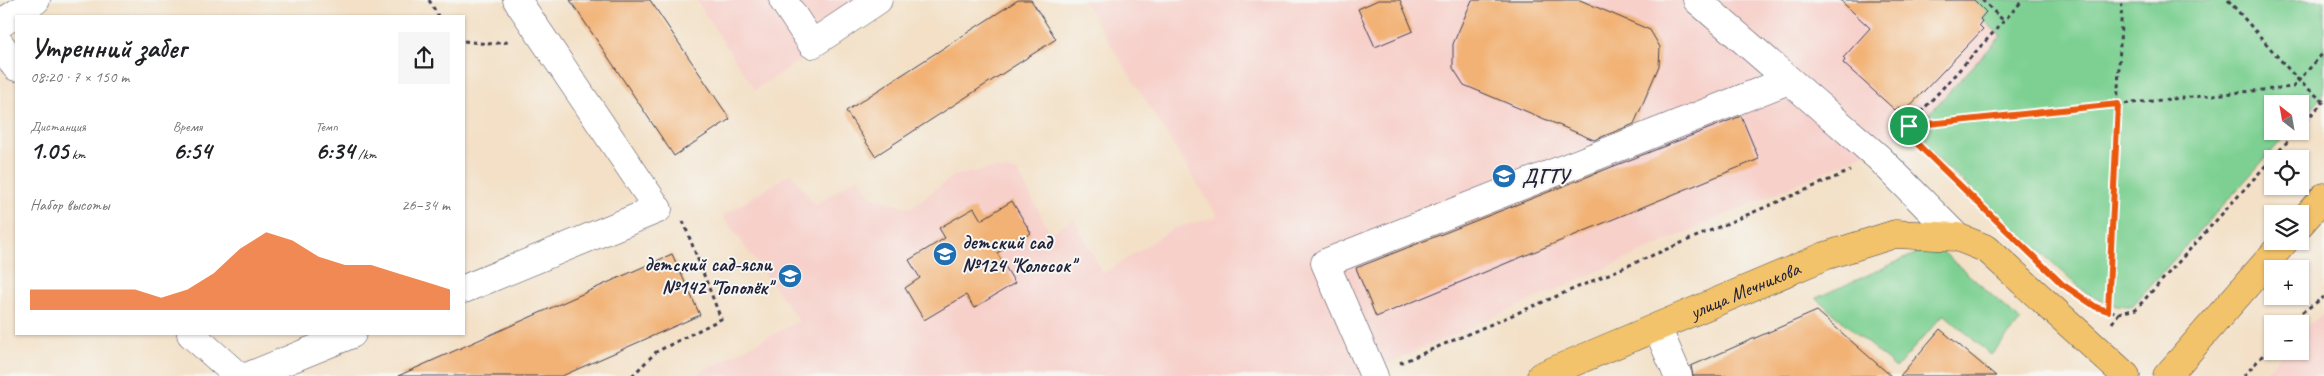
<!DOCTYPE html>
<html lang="ru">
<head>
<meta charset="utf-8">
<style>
	body { margin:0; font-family:Caveat,sans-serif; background:#f6f6f6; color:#202124; height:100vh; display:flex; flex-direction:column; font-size:19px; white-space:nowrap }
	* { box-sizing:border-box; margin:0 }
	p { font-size:16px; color:#757577 }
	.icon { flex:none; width:28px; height:28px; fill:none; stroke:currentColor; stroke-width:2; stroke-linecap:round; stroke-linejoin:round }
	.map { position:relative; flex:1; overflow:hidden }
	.panel { position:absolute; left:15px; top:15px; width:450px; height:320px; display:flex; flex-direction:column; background:#fff; border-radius:0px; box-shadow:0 1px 4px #0004 }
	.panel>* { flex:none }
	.needle { width:32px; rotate:329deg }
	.fabs { position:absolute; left:2264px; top:95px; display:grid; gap:10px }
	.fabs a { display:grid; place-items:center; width:45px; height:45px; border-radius:0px; background:#fff; box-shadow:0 1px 4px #0004; font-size:25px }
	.pin { position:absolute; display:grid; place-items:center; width:42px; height:42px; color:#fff; margin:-21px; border:2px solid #fff; border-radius:50%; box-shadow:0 1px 5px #0007 }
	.round { display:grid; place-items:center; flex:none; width:52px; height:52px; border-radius:0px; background:#f6f6f6 }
	.headline { display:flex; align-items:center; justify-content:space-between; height:85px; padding:0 15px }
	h1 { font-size:28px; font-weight:700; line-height:38px }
	.metrics { display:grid; grid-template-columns:repeat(3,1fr); gap:8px; height:85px; padding:5px 15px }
	.metrics div { display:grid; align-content:center }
	.metrics b { font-size:25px; font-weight:700 }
	.metrics small { font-size:14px; font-weight:400 }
	.metrics p { font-size:14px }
	.chart { height:140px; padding:10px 15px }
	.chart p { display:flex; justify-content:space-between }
	.chart svg { width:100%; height:90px; margin-top:5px; fill:#ea580c; opacity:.7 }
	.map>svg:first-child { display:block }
	.built { fill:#f7d0ca }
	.green { fill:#7dd092; stroke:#507966 }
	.building { fill:#f2b276 }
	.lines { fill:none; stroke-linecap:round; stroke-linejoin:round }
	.minor-casing { stroke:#413e50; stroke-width:29 }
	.major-casing { stroke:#413e50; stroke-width:29 }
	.path { stroke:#413e50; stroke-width:3; stroke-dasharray:4 4; stroke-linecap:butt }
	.minor { stroke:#fff; stroke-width:28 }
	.major { stroke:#f2c36a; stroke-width:28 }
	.route-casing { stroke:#fff; stroke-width:10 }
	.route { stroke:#ea580c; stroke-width:6 }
	.labels { text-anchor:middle; stroke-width:4; stroke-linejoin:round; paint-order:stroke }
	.poi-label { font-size:20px; font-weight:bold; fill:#22223b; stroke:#f6f6f2; text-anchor:start }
	.street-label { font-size:20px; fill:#22223b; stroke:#f6f6f2 }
</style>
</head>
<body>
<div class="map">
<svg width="2324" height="376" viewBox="0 0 2324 376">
	<rect width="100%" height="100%" fill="#f6f6f2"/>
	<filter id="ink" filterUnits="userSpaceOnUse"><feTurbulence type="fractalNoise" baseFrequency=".02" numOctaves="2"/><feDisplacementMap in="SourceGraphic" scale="10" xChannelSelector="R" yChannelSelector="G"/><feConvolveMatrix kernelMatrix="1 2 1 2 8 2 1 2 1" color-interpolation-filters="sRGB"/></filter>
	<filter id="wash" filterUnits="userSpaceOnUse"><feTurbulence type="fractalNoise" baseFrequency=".0096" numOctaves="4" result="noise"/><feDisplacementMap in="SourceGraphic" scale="20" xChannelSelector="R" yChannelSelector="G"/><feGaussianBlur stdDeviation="1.12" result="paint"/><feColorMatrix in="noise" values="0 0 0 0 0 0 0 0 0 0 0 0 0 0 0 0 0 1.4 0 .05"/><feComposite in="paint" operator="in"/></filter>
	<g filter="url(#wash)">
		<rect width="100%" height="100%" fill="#f3e0c6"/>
		<!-- built -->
		<path class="built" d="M 696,0 L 890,0 L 755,90 Z
			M 1083,0 L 2324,0 L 2324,94 L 2300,121 L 2300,104 L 2272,104 L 2272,131 L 2290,131 L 2132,306 L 2114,306 L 2099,301 L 2085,292 L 1910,134 L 1360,376 L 693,376 L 799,321 L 723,216 L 791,173 L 815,206 L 858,177 L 871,197 L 911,208 L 953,176 L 995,168 L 1018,172 L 1050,233 L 1074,218 L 1103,274 L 1174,228 L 1218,217 Z
			M 2324,314 L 2324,376 L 2262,376 L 2284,351 L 2300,351 L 2300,333 L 2309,324 Z"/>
		<!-- green -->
		<path class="green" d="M 1962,0 L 2324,0 L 2324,94 L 2300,121 L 2300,104 L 2272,104 L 2272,131 L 2290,131 L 2132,306 C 2113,306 2101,302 2085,292 L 1910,134 L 2001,36 Z
			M 1935,245 L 2021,321 L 1991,355 L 1944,314 L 1896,368 L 1816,298 Z"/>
		<g id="blocks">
			<!-- building -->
			<path class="building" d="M 570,0 L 650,0 L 730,119 L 674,156 Z
				M 1018,0 L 1031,0 L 1056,39 L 875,156 L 846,111 Z
				M 1378,0 L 1400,0 L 1413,31 L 1375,47 L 1358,9 Z
				M 1472,0 L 1580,0 L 1650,30 L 1660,47 L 1659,66 L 1634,124 L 1594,140 L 1464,85 L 1453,68 L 1453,44 Z
				M 1840,0 L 1974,0 L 1986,12 L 1980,19 L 1982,21 L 1979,25 L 1983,29 L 1905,111 L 1899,107 L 1895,110 L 1843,63 L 1845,60 L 1843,58 L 1870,28 Z
				M 1741,116 L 1759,159 L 1376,317 L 1356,268 Z
				M 1012,201 L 1031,233 L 997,253 L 1015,283 L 974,308 L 966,295 L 924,320 L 905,288 L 920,278 L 909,260 L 945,238 L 939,228 L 974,208 L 981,220 Z
				M 672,254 L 700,315 L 562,376 L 398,376 Z
				M 1817,311 L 1891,376 L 1693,376 L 1691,366 Z
				M 1940,329 L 1996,376 L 1900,376 Z"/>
		</g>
	</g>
	<g filter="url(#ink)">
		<use href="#blocks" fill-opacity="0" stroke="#413e50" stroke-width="1"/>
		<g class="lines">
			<!-- minor casing -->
			<g class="minor-casing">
				<path id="minor" d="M 783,0 L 812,44 L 878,0
					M 1697,0 L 1879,158 L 1957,237
					M 0,24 L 36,0
					M 0,44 L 16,67
					M 464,289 L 658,209 L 517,0
					M 1657,327 L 1678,376
					M 191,334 L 238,376
					M 249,376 L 352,334
					M 1374,376 L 1325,263 L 1789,80"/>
			</g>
			<!-- major casing -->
			<g class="major-casing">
				<g id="major">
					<path d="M 2300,224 L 2324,197"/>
					<path id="s1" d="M 1541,376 L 1825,256 L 1895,234 L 1957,237 L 1987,249 L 2126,376"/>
					<path d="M 2167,376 L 2285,241"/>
				</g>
			</g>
			<!-- path -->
			<path class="path" d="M 429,0 L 438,16
				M 1982,0 L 2004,21
				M 2228,0 L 2299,81 L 2324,102
				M 464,41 L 487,44 L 509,42
				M 1910,125 L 2293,87 L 2324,52
				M 2300,127 L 2324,101
				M 1904,131 L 1995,219
				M 1899,136 L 2023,0
				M 2095,307 L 2119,313 L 2136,309 L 2297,131
				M 2108,311 L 2122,0
				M 2112,323 L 2119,313
				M 2291,324 L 2301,313 L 2324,297
				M 1400,363 L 1850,171
				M 632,376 L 656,352 L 721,319 L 683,221
				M 2244,376 L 2272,345"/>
			<!-- minor -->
			<use href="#minor" class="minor"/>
			<!-- major -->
			<use href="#major" class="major"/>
		</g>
	</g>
	<g class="lines" filter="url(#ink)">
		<!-- route casing -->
		<g class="route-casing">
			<path id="route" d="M 2118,104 L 2108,311 L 2096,307 L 2062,284 L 1904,131 L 1909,126 Z"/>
		</g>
		<!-- route -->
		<use href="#route" class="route"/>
	</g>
	<!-- icons -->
	<defs>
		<g id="university-disc" transform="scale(1.25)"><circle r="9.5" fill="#1f6fb2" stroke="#f6f6f2"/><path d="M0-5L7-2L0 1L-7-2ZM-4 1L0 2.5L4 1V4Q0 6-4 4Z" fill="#fff"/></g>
		<g id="school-disc" transform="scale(1.25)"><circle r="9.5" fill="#1f6fb2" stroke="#f6f6f2"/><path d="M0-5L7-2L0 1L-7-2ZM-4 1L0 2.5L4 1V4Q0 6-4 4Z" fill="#fff"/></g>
	</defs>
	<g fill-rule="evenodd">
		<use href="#university-disc" x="1504" y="176"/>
		<use href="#school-disc" x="945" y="254"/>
		<use href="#school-disc" x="790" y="276"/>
	</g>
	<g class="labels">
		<!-- poi labels -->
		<g class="poi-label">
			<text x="1522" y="183">ДГТУ</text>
			<text x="962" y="249">детский сад<tspan x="962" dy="23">№124 "Колосок"</tspan></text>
			<text x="772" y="271" text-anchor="end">детский сад-ясли<tspan x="772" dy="23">№142 "Тополёк"</tspan></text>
		</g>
		<!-- street labels -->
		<g class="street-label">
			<text dy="7" stroke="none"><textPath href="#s1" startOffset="221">улица Мечникова</textPath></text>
		</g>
	</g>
</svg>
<div class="fabs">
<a><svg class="needle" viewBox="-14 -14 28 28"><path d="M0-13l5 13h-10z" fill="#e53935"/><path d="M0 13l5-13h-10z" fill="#757577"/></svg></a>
<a><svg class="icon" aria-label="locate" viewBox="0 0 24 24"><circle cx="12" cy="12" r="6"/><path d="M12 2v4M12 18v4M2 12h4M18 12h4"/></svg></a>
<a><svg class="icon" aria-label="layers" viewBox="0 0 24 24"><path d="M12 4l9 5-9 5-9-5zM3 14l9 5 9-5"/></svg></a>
<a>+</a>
<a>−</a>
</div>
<div class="pin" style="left:1909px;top:126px;background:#1e9e55"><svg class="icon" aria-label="arrive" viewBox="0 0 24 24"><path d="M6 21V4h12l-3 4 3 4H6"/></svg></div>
<section class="panel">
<div class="headline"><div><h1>Утренний забег</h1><p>08:20 · 7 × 150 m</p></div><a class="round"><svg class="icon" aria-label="share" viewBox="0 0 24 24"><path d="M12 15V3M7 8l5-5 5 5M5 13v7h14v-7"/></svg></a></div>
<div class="metrics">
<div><p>Дистанция</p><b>1.05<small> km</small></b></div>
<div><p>Время</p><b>6:54</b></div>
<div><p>Темп</p><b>6:34<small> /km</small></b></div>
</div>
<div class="chart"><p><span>Набор высоты</span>26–34 m</p>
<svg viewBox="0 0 160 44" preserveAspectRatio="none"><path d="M0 44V34L10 34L20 34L30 34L40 34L50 38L60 34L70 26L80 14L90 6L100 10L110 18L120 22L130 22L140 26L150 30L160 34V44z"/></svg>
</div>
</section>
</div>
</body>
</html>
